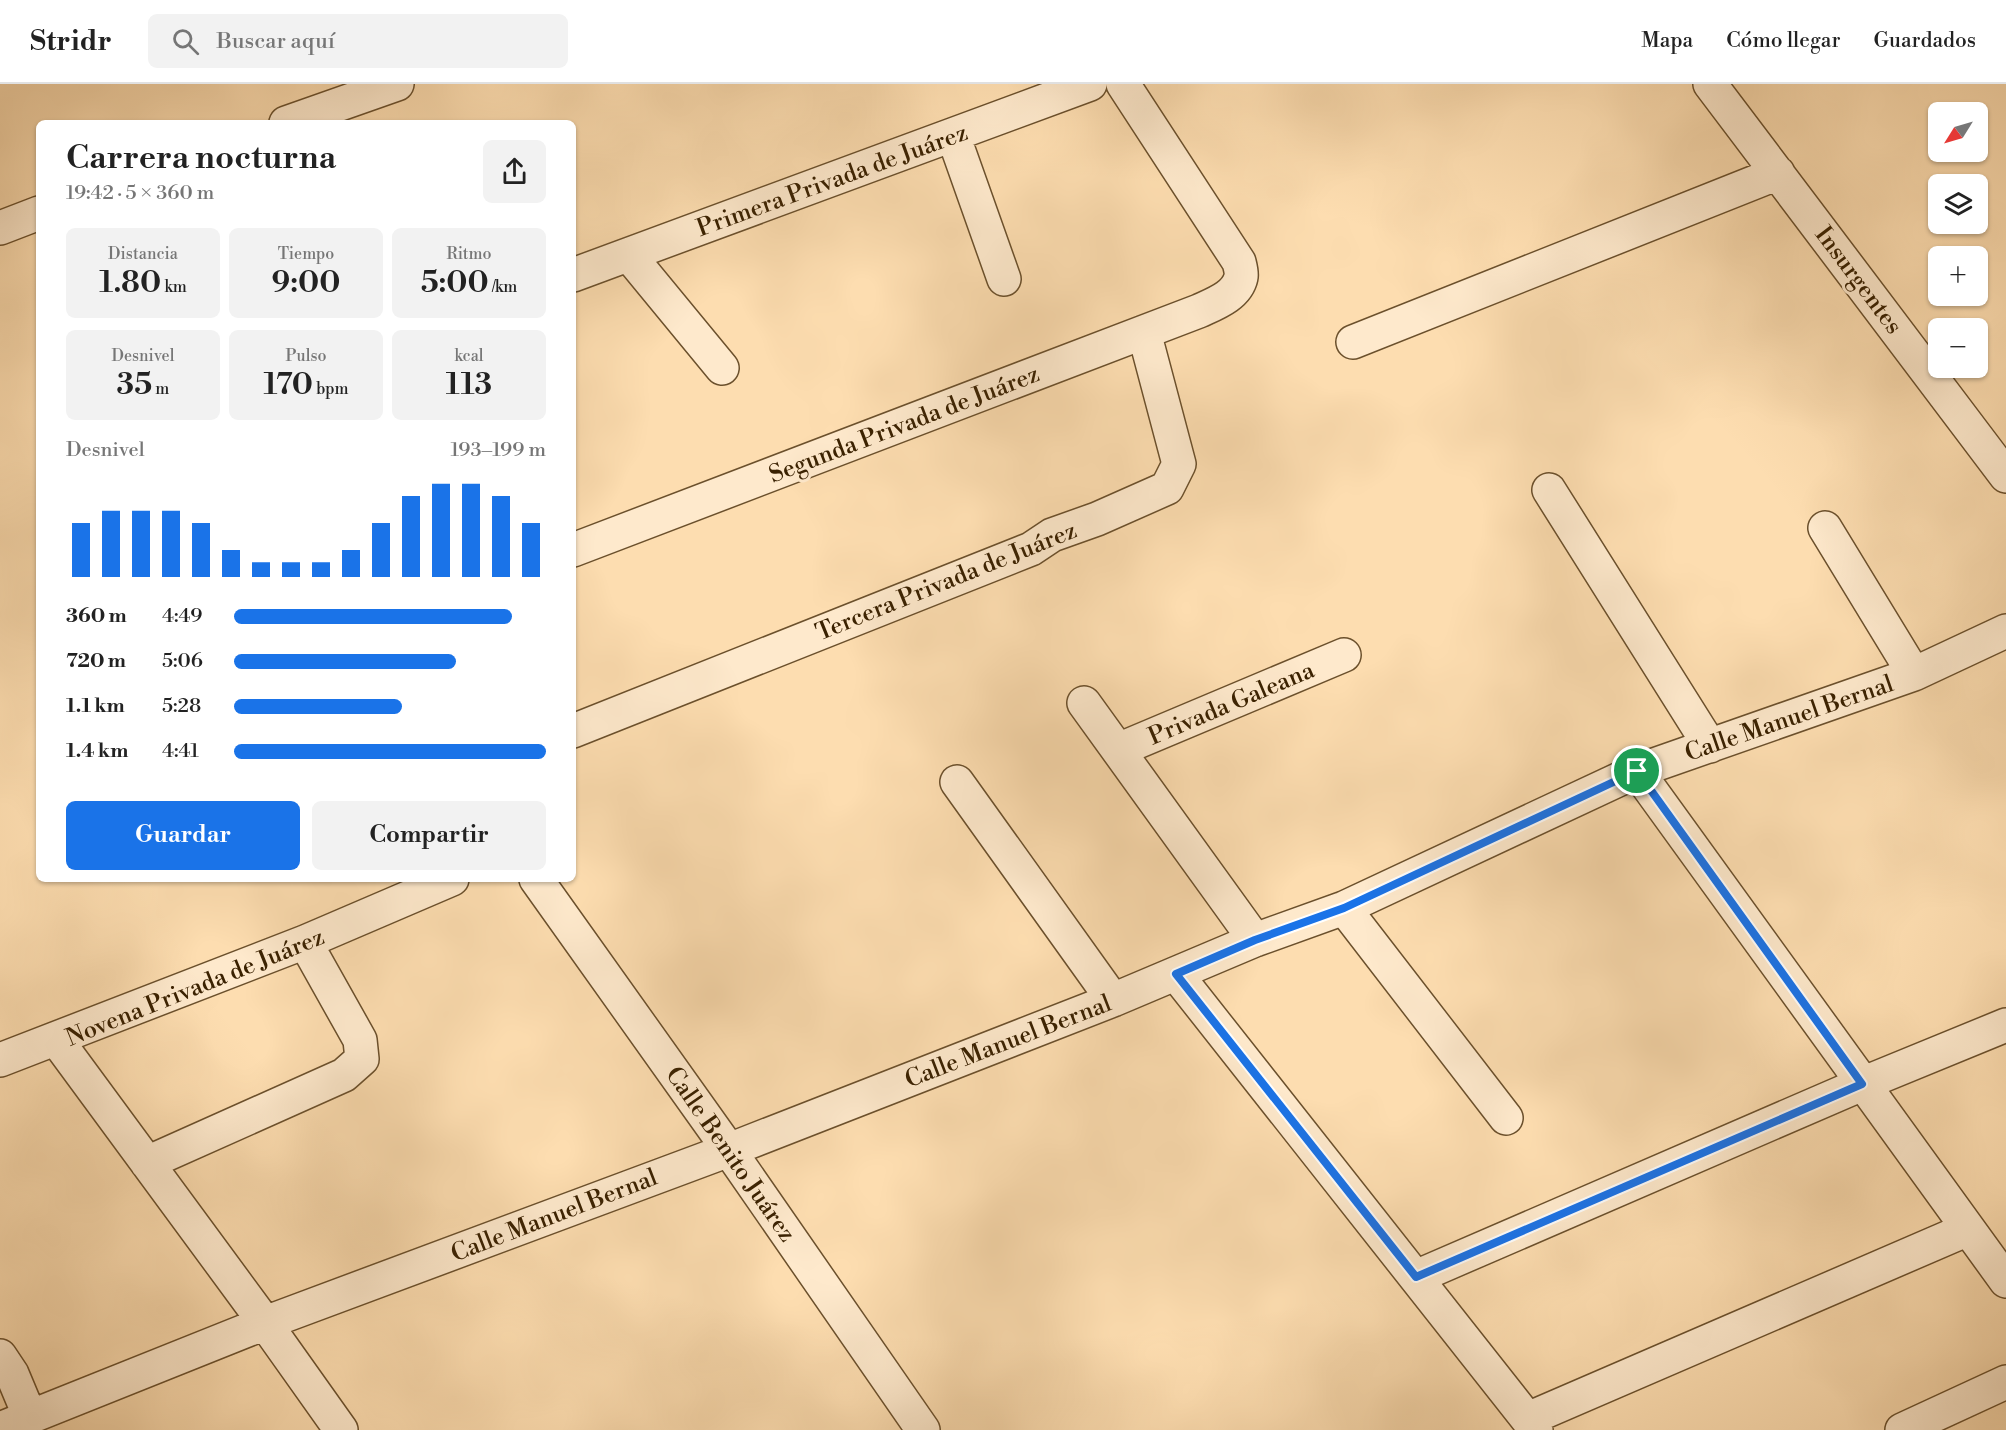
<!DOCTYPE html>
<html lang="es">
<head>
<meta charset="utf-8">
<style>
	body { margin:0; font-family:"Libre Bodoni",serif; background:#f2f2f2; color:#222; height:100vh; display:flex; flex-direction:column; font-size:22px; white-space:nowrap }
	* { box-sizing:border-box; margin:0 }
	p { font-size:20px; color:#767676 }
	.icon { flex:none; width:33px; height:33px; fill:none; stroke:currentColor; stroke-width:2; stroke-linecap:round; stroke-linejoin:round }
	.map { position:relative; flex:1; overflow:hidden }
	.side { position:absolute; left:36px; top:36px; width:540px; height:762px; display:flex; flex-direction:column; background:#fff; border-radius:9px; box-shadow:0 2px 4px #0004 }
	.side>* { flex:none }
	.needle { width:39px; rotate:233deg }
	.controls { position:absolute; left:1928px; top:18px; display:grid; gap:12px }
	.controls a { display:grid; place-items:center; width:60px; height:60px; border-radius:9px; background:#fff; box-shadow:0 2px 4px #0004; font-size:30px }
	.pin { position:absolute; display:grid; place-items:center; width:51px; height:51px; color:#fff; margin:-26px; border:3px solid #fff; border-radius:50%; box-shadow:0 2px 6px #0007 }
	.round { display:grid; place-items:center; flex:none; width:63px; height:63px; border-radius:9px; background:#f2f2f2 }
	.headline { display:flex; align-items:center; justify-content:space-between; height:102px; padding:0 30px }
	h1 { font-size:33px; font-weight:600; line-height:45px }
	.stats { display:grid; grid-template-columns:repeat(3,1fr); gap:9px; height:102px; padding:6px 30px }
	.stats div { display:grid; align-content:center; border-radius:9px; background:#f2f2f2; text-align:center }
	.stats b { font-size:30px; font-weight:600 }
	.stats small { font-size:16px; font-weight:400 }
	.stats p { font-size:16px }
	.chart { height:168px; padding:12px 30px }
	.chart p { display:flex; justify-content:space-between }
	.chart svg { width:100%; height:108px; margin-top:6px; stroke:#1a73e8; stroke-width:6 }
	.button { display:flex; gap:12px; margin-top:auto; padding:12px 30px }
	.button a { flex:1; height:69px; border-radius:9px; background:#1a73e8; color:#fff; font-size:24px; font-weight:600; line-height:69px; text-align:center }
	.button a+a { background:#f2f2f2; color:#222 }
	ul { padding:0 30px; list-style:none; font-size:20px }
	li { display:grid; grid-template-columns:96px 72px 1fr; align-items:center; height:45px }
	li i { height:15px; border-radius:8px; background:#1a73e8 }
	header { display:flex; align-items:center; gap:36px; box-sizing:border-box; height:84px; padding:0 30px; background:#fff; border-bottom:2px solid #e0e0e0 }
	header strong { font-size:28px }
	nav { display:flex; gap:33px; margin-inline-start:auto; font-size:21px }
	.search { width:420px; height:54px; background:#f2f2f2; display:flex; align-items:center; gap:15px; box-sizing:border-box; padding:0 21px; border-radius:9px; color:#767676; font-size:22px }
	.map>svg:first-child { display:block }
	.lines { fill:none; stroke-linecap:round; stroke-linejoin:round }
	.minor-casing { stroke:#6b502c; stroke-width:36 }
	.minor { stroke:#fee9cc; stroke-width:33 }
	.route-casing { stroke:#fff; stroke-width:12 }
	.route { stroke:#1a73e8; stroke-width:8 }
	.labels { text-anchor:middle; stroke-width:6; stroke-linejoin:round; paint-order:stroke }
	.street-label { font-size:24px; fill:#3a2100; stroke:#fee9cc }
</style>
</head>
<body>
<header>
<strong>Stridr</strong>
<div class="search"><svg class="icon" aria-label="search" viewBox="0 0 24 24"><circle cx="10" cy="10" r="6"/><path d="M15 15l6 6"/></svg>Buscar aquí</div>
<nav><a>Mapa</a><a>Cómo llegar</a><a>Guardados</a></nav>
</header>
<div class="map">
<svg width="2006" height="1346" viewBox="0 0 2006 1346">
	<rect width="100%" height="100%" fill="#fdddb0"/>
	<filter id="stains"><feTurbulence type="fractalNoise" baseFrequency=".00333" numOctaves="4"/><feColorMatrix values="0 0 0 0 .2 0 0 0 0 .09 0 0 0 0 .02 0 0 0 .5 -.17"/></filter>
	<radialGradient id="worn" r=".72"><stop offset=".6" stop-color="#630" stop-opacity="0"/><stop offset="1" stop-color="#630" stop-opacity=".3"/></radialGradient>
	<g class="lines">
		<!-- minor casing -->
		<g class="minor-casing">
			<path id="minor" d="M 1710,0 L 2006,392
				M 286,39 L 397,0
				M 953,51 L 1004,195
				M 0,144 L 39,129
				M 629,171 L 722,284
				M 573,191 L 1090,0
				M 1353,258 L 1778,89
				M 1549,406 L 1710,662
				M 1825,444 L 1914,590
				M 573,466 L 1199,227 C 1214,220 1237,212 1241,193 C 1242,189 1240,182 1239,178 L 1123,0
				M 1084,619 L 1255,856
				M 573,647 L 1031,465 L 1052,451 L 1097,435 L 1167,404 L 1179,380 L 1144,248
				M 1118,666 L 1344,571
				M 1637,687 L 2006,1197
				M 957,698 L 1113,916
				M 536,795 L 729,1066 L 923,1346
				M 1344,824 L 1506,1034
				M 1176,890 L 1536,1346
				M 56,955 L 265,1239 L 341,1346
				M 0,976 L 305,858 L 452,795
				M 147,1079 L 344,991 L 362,975 L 360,956 L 305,858
				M 1416,1193 L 1862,1000 L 2006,941
				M 0,1272 L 12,1290 L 30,1333
				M 1528,1335 L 1968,1145
				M 0,1345 L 265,1239 L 729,1066 L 1113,916 L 1255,856 L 1344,824 L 1637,687 L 1914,590 L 2006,547
				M 1902,1346 L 2006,1298"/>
		</g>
		<!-- minor -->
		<use href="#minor" class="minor"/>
	</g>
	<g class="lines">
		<!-- route casing -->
		<g class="route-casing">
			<path id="route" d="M 1637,687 L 1862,1000 L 1416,1193 L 1176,890 L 1255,856 L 1344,824 Z"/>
		</g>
		<!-- route -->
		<use href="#route" class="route"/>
	</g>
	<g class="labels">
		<!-- street labels -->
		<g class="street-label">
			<text transform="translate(832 96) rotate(-20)" y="8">Primera Privada de Juárez</text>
			<text transform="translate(1859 196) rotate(53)" y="8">Insurgentes</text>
			<text transform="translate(904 340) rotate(-21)" y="8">Segunda Privada de Juárez</text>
			<text transform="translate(946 497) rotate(-22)" y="8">Tercera Privada de Juárez</text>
			<text transform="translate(1231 619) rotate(-23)" y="8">Privada Galeana</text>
			<text transform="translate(1789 634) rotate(-19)" y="8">Calle Manuel Bernal</text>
			<text transform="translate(195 903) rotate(-22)" y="8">Novena Privada de Juárez</text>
			<text transform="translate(1008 957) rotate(-21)" y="8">Calle Manuel Bernal</text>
			<text transform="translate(731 1070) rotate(55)" y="8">Calle Benito Juárez</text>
			<text transform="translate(554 1131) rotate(-21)" y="8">Calle Manuel Bernal</text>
		</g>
	</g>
	<rect width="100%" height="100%" filter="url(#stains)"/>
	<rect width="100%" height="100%" fill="url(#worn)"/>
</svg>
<div class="controls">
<a><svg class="needle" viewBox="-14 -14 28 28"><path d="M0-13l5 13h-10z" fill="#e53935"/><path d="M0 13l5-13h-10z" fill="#767676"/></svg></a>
<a><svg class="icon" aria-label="layers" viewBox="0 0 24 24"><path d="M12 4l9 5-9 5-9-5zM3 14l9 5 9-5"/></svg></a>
<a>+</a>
<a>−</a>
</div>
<div class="pin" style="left:1637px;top:687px;background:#1e9e55"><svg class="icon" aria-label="arrive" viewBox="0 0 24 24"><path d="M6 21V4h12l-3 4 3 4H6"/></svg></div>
<section class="side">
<div class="headline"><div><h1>Carrera nocturna</h1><p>19:42 · 5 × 360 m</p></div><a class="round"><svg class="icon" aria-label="share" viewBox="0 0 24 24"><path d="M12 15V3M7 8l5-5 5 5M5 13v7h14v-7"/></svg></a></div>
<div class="stats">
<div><p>Distancia</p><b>1.80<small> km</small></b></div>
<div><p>Tiempo</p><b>9:00</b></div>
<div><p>Ritmo</p><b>5:00<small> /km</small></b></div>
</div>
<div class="stats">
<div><p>Desnivel</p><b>35<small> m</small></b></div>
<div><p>Pulso</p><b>170<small> bpm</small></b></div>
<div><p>kcal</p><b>113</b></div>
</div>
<div class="chart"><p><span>Desnivel</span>193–199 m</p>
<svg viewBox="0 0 160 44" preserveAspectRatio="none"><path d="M5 44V22M15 44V17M25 44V17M35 44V17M45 44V22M55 44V33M65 44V38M75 44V38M85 44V38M95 44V33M105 44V22M115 44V11M125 44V6M135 44V6M145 44V11M155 44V22"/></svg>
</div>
<ul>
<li><b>360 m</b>4:49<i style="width:89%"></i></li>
<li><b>720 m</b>5:06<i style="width:71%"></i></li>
<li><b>1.1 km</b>5:28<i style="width:54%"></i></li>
<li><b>1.4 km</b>4:41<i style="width:100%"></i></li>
</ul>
<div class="button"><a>Guardar</a><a>Compartir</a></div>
</section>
</div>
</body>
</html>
